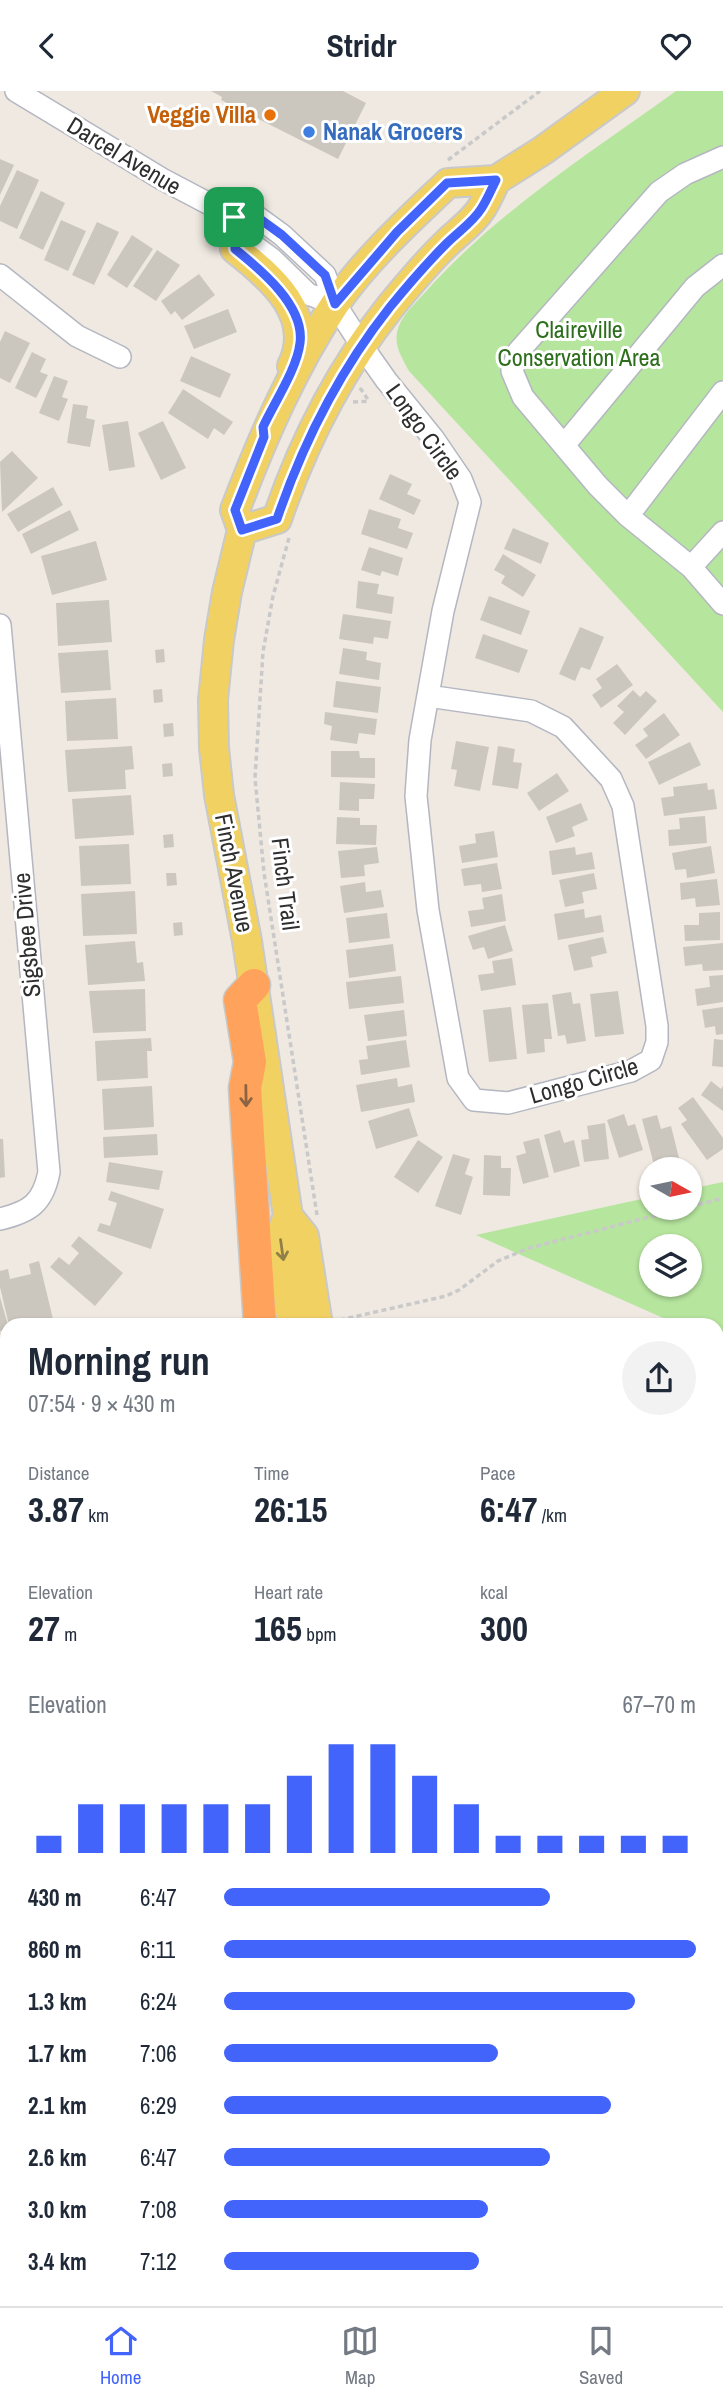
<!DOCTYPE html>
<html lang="en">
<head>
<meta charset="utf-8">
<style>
	body { margin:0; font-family:"Archivo Narrow",sans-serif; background:#f2f2f3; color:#1f2937; height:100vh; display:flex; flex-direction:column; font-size:26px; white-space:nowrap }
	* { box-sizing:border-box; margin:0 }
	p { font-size:23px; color:#747a83 }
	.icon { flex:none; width:38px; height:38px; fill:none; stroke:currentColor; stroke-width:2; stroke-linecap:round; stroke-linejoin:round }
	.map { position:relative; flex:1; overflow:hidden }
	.drawer { position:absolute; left:0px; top:1227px; width:724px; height:989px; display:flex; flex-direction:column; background:#fff; border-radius:21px 21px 0 0; box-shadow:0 2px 5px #0004 }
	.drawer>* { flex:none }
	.needle { width:46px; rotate:99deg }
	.buttons { position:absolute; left:639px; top:1066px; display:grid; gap:14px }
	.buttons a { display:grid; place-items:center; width:63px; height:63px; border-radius:50%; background:#fff; box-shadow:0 2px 5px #0004; font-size:35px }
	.pin { position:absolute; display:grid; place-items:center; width:60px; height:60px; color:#fff; margin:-30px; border-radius:14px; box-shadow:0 4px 10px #0006 }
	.round { display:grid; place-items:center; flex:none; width:74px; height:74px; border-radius:37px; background:#f2f2f3 }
	.headline { display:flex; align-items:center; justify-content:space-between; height:119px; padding:0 28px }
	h1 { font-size:38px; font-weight:700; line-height:52px }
	.stats { display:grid; grid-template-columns:repeat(3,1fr); gap:10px; height:119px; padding:7px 28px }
	.stats div { display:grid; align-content:center }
	.stats b { font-size:35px; font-weight:700 }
	.stats small { font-size:19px; font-weight:400 }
	.stats p { font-size:19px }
	.chart { height:196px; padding:14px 28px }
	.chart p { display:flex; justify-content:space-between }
	.chart svg { width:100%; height:126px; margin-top:7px; stroke:#4264fb; stroke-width:6 }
	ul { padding:0 28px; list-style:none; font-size:23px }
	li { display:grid; grid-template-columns:112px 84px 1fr; align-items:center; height:52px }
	li i { height:18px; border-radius:9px; background:#4264fb }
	header { display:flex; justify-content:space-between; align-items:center; height:91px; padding:0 28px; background:#fff; font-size:32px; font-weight:700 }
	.dock { display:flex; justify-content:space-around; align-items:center; height:98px; border-top:2px solid #e0e1e3; background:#fff; font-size:19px; color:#747a83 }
	.dock a { display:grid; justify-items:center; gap:4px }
	.dock .selected { color:#4264fb }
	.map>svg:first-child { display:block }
	.green { fill:#b6e59e; fill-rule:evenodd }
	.water { fill:#75cff0 }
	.building { fill:#cbc7bf }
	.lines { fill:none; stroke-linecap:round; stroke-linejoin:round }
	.minor-casing { stroke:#b4b7c1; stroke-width:24 }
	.major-casing { stroke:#c9c9c9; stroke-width:32 }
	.highway-casing { stroke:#c9c9c9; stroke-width:35 }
	.path { stroke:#c9c9c9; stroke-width:3.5; stroke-dasharray:5 3.5; stroke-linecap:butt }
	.minor { stroke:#fff; stroke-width:21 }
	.major { stroke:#f2d163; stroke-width:28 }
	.highway { stroke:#ffa35c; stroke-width:32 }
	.oneway { stroke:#8c6343 }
	.oneway2 { stroke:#908048 }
	.route-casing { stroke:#fff; stroke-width:14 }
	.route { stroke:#4264fb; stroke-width:9 }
	.food-dot { fill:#e8710a; stroke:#fff; stroke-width:2.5 }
	.shop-dot { fill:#3f7fe0; stroke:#fff; stroke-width:2.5 }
	.labels { text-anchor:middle; stroke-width:6; stroke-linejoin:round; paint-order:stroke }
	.food-label { font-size:24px; font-weight:bold; fill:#c56008; stroke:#fff; text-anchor:end }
	.shop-label { font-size:24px; font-weight:bold; fill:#366cbe; stroke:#fff; text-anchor:start }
	.street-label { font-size:24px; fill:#2e2e2e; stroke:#fff }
	.park-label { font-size:24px; fill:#2c6e1b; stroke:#fff }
</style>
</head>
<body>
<header><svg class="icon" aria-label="back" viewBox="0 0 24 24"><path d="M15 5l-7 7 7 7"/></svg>Stridr<svg class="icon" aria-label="heart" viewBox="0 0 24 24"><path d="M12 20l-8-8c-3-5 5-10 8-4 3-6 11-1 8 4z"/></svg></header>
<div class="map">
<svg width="723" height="2215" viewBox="0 0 723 2215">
	<rect width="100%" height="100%" fill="#efe9e1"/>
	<!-- green -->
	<path class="green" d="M 676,0 L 723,0 L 723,621 L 409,280 C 401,265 392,252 399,235 C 404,221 420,208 429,197 C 500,119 590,62 676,0 Z
		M 723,1091 L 723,1254 L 718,1251 L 718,1234 L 679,1234 L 476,1144 L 651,1106 L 651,1116 L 690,1116 L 690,1098 ZM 651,1155 L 690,1155 L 690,1194 L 651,1194 Z
		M 723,1777 L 723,2215 L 455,2215 L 455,2209 L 718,2208 L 718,1778 Z
		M 0,2014 L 7,2019 L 7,2208 L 384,2208 L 385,2215 L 0,2215 Z"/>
	<!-- water -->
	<path class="water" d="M 723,2153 L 723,2215 L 699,2215 L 701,2209 L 718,2208 L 718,2161 Z"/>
	<!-- building -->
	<path class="building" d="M 211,0 L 343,0 L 366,12 L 338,68 L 221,9 L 222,6 Z
		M 0,68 L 14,74 L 0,104 Z
		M 17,79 L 39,89 L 17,138 L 0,130 L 0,115 Z
		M 41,100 L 65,112 L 43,159 L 19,147 Z
		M 61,129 L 86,140 L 68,180 L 44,169 Z
		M 97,131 L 119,141 L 94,194 L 72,184 Z
		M 132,144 L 153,158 L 127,197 L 107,184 Z
		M 157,159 L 180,174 L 156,210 L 133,195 Z
		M 199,183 L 215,204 L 182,229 L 175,220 L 171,224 L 161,210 Z
		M 228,218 L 237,241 L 194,258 L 184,235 Z
		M 5,240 L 30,252 L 10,292 L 0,287 L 0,251 Z
		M 32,261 L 46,268 L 40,281 L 48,284 L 36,307 L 15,297 Z
		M 191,265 L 231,283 L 220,307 L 180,290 Z
		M 54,285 L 68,290 L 62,306 L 68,308 L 59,330 L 39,322 Z
		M 183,298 L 233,331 L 224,344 L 214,337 L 208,348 L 168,322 Z
		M 73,313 L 88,315 L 86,327 L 95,329 L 90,356 L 67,352 Z
		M 128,330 L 135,376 L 109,380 L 102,334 Z
		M 163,330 L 186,377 L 161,389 L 138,342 Z
		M 12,360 L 38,387 L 2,421 L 0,371 Z
		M 390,383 L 412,393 L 407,403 L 421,409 L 414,424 L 379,408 Z
		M 53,396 L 63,414 L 18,441 L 7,423 Z
		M 369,418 L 401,428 L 398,437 L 413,442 L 407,458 L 361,443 Z
		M 70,419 L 79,439 L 31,463 L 22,443 Z
		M 513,437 L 549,452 L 541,473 L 504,458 Z
		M 96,450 L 107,489 L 52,504 L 41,465 Z
		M 369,456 L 403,467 L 398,485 L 382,480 L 380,485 L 361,479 Z
		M 503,463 L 536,484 L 523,506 L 501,492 L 505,485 L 494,479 Z
		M 358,490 L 379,493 L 377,503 L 394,506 L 392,523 L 356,517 Z
		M 489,505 L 530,520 L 521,544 L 480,529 Z
		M 109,509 L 112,551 L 58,555 L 56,512 Z
		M 343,523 L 391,530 L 388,548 L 374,546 L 373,553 L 339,548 Z
		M 580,536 L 604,546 L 590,579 L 581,576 L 575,590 L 559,583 Z
		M 483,543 L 528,559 L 519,582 L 475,567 Z
		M 343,557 L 367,561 L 366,569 L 381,572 L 379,589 L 339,583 Z
		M 164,558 L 165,571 L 156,572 L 155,559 Z
		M 108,559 L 111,599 L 61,602 L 58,562 Z
		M 617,573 L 633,594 L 601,617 L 592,604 L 602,597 L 596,588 Z
		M 336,590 L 381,596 L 378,622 L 333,616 Z
		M 162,598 L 163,611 L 154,612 L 153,599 Z
		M 633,599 L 640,606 L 646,600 L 657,610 L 625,644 L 613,632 L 624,621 L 617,615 Z
		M 116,607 L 118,648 L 67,650 L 65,610 Z
		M 325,621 L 377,628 L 375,644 L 359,642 L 357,653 L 330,649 L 332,635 L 324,633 Z
		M 664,622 L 680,644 L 646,668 L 635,654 L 648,645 L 643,638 Z
		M 173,632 L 174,645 L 164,646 L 163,633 Z
		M 456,650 L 489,656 L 480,700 L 454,695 L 457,679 L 451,678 Z
		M 690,651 L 701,674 L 659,694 L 648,671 Z
		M 132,655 L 134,678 L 125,679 L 126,698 L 68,701 L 65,659 Z
		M 498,655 L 515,658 L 513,671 L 522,672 L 518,698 L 492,694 Z
		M 331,660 L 359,660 L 360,667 L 375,667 L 375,687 L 331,686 Z
		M 172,672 L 173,685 L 163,686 L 162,673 Z
		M 557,682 L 569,700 L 539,720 L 527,702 Z
		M 340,691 L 375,693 L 374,708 L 359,708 L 359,720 L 339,719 Z
		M 707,692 L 708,699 L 714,698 L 717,718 L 664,725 L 661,707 L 674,705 L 673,696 Z
		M 131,704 L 134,744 L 75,748 L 72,708 Z
		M 581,712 L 588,729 L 572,736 L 575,745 L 556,752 L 546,726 Z
		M 705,725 L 707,752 L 669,755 L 668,739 L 680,738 L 679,727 Z
		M 337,726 L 360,727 L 360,734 L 377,734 L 376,754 L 336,753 Z
		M 494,740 L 498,766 L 462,772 L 459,755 L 476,752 L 475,743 Z
		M 173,743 L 174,756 L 164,757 L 163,744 Z
		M 129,753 L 131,793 L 81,795 L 79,755 Z
		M 711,755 L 715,782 L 687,787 L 686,778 L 675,779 L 672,762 Z
		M 377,756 L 379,772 L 364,774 L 365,785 L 341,787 L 338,760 Z
		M 575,756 L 576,764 L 592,761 L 595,778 L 552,784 L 549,760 Z
		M 497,772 L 502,798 L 482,801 L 481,793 L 464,795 L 461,778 Z
		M 166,782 L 176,782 L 177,794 L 167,795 Z
		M 594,782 L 597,798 L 582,801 L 584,812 L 565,816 L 559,789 Z
		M 717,788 L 720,814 L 696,816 L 695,807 L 681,809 L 680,792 Z
		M 365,791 L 366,801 L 381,799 L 384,816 L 344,822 L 340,795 Z
		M 135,800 L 137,843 L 83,845 L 81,803 Z
		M 502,803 L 506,830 L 471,836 L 468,820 L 484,818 L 482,807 Z
		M 584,818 L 585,827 L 601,824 L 604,841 L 558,849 L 554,823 Z
		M 720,821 L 720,849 L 685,850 L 684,834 L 699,834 L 699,822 Z
		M 387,822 L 390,847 L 349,852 L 346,827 Z
		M 182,831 L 183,844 L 174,845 L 173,832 Z
		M 505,834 L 513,860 L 488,868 L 484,856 L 473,859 L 468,845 Z
		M 603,846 L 607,862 L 591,866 L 593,876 L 574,880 L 568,854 Z
		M 135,850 L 137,872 L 143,871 L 145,890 L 88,894 L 85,854 Z
		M 723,852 L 723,879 L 703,880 L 702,873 L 685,875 L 683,856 Z
		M 393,853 L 396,880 L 349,887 L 346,859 Z
		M 512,867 L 516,894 L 481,900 L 478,884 L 494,882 L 492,870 Z
		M 723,884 L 723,911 L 697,915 L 695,898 L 710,896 L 709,885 Z
		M 401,885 L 404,912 L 349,918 L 346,891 Z
		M 145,898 L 146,940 L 93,942 L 89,900 Z
		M 618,900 L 624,943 L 595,946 L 590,903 Z
		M 571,901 L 573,913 L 580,912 L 586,950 L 567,953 L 565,944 L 558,945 L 552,904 Z
		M 548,912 L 552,948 L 544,948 L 545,961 L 527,963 L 522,914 Z
		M 511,916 L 517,968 L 489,971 L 483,919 Z
		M 723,916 L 723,943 L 716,944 L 715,935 L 705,937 L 702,919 Z
		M 404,919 L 407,945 L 368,950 L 364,924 Z
		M 151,947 L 152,960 L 147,960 L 148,987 L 97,990 L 95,950 Z
		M 714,948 L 723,949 L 723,976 L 712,975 Z
		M 406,949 L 410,976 L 361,984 L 359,969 L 368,968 L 366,955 Z
		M 397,987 L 398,996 L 412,993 L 415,1011 L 361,1021 L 356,994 Z
		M 711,990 L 721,998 L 723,995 L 723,1020 L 701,1004 Z
		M 152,995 L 154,1036 L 104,1039 L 102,998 Z
		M 693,1006 L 723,1047 L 723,1058 L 707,1069 L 681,1033 L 687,1029 L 678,1017 Z
		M 409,1017 L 418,1045 L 376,1058 L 368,1030 Z
		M 624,1023 L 628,1035 L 635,1033 L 643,1059 L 619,1067 L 607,1029 Z
		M 657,1024 L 661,1038 L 671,1035 L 679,1067 L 654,1074 L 642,1028 Z
		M 605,1032 L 609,1068 L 584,1071 L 581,1049 L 589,1048 L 587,1035 Z
		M 560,1039 L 564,1052 L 574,1049 L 580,1075 L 554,1082 L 544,1044 Z
		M 157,1043 L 158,1064 L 104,1067 L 103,1046 Z
		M 539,1047 L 549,1086 L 523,1093 L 516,1065 L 526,1062 L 523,1051 Z
		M 0,1048 L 3,1048 L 5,1086 L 0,1087 Z
		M 418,1049 L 443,1066 L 418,1102 L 394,1086 Z
		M 453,1063 L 470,1068 L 465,1083 L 473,1086 L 461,1124 L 435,1115 Z
		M 484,1064 L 501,1065 L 501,1077 L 511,1077 L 510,1105 L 483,1104 Z
		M 109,1071 L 163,1080 L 159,1099 L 106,1091 Z
		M 111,1100 L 164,1118 L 151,1158 L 97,1140 L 100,1132 L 110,1135 L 117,1112 L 108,1109 Z
		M 79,1145 L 123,1182 L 95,1215 L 50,1176 L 59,1166 L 69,1174 L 79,1162 L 71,1155 Z
		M 39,1170 L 53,1228 L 31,1234 L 9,1234 L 0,1196 L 0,1180 L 8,1178 L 10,1188 L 31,1183 L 29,1173 Z
		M 0,1206 L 8,1234 L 7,1239 L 0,1240 Z"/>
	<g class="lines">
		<!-- minor casing -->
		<g class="minor-casing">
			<path id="minor" d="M 16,0 L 162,88 L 234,126
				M 723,66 L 685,83 L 659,101 L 518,261 L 512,280 L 523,306 L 598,395 L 628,425 L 691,476 L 723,513
				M 234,126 L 249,120 L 282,144 L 325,184 L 335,213 L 362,255 L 386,289 L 433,347 L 461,388 L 470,411 L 443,520 L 420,649 L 416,705 L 428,819 L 458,987 L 474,1009 L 508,1012 L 631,980 L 651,969 L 657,951 L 657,935 L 623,715 L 611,688 L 563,636 L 531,620 L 428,605
				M 234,129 L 234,140 L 272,168 L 308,203 L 335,213
				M 0,184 L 77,245 L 120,266
				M 565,353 L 695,196 L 723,174
				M 628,425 L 723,301
				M 691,476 L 723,441
				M 0,534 L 49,1081 C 43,1112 30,1121 0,1128"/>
		</g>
		<!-- major casing -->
		<g class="major-casing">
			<path id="major" d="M 234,140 L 235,158 C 271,186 317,225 292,275
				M 242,439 L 277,428 C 303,352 340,279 390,216 C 408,194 426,172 447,152 C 458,141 473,131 481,118 C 487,109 491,99 496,89
				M 288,1125 L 280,1146 L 292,1234
				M 318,1234 L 304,1145 L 288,1125 L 247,850 L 219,704 L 214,657 L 213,609 L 219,549 L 227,501 L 242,439 L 235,419 C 262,348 293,276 335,213 C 366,168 408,130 448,92 L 496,89 L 542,60 L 625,0
				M 402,2208 L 403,2215
				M 428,2208 L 428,2215"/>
		</g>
		<!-- highway casing -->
		<g class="highway-casing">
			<path id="highway" d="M 254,894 L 240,909 L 250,971 L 245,997 L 260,1234
				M 718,1331 L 723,1335
				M 0,1510 L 7,1509
				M 0,1599 L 7,1599
				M 718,1603 L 723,1603
				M 0,1668 L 7,1668
				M 718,1678 L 723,1679
				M 718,1743 L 723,1743
				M 0,1940 L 7,1945
				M 445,2208 L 445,2215"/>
		</g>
		<!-- path -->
		<path class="path" d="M 448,69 L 540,0
			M 360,297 L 369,310
			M 353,311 L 369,310
			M 289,447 L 273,505 L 263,561 L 255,687 L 264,782 L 317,1124
			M 690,1116 L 723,1107
			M 340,1229 L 446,1205 L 459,1199 L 498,1170 L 529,1157 L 688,1116
			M 718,2059 L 723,2050
			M 351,2208 L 351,2215
			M 643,2215 L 645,2208"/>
		<!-- minor -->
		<use href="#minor" class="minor"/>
		<!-- major -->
		<use href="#major" class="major"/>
		<!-- highway -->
		<use href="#highway" class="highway"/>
	</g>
	<!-- one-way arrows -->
	<defs><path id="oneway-shaft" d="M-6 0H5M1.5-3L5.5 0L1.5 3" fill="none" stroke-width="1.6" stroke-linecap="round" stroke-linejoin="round" transform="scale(1.75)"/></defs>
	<use class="oneway" href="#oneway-shaft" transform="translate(246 1005) rotate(89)"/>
	<use class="oneway2" href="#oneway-shaft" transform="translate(282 1159) rotate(82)"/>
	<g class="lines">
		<!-- route casing -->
		<g class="route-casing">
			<path id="route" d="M 496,89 C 491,99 487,109 481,118 C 473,131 458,141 447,152 C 427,172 408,194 390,216 C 340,279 303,352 277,428 L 242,439 L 235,419 L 264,346 L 263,336 C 274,312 297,278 300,252 C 305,215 261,179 235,158 L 234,126 L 249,120 L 282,144 L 325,184 L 335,213 L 397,141 L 447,92 Z"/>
		</g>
		<!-- route -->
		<use href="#route" class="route"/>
	</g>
	<!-- markers -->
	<circle class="food-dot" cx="270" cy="24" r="7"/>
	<circle class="shop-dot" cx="309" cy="41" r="7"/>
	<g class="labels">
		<!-- food labels -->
		<g class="food-label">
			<text x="256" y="32">Veggie Villa</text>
		</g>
		<!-- shop labels -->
		<g class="shop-label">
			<text x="323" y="49">Nanak Grocers</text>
		</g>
		<!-- street labels -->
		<g class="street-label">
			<text transform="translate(124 65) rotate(31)" y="8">Darcel Avenue</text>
			<text transform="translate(424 341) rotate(54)" y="8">Longo Circle</text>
			<text transform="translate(234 782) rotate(79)" y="8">Finch Avenue</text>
			<text transform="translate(285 793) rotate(83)" y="8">Finch Trail</text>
			<text transform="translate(27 844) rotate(-95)" y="8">Sigsbee Drive</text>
			<text transform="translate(584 990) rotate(-16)" y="8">Longo Circle</text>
		</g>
		<!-- park labels -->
		<g class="park-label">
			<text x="579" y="247">Claireville<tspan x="579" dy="28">Conservation Area</tspan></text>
		</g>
	</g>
</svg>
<div class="buttons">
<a><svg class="needle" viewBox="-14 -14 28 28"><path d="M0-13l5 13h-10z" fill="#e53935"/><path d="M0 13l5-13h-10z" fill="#747a83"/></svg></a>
<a><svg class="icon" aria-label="layers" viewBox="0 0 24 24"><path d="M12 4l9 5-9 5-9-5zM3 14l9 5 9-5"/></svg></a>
</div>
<div class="pin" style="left:234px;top:126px;background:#1e9e55"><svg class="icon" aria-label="arrive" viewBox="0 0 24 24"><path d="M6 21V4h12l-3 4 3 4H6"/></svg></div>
<section class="drawer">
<div class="headline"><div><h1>Morning run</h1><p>07:54 · 9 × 430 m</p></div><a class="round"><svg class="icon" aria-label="share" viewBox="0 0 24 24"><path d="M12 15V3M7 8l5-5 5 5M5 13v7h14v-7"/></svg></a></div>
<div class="stats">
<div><p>Distance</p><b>3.87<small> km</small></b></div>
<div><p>Time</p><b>26:15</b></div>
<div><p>Pace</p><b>6:47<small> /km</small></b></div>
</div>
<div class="stats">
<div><p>Elevation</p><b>27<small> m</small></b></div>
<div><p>Heart rate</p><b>165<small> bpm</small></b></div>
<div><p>kcal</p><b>300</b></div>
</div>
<div class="chart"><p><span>Elevation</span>67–70 m</p>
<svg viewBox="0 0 160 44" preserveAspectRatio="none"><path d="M5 44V38M15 44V27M25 44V27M35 44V27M45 44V27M55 44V27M65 44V17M75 44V6M85 44V6M95 44V17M105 44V27M115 44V38M125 44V38M135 44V38M145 44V38M155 44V38"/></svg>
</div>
<ul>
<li><b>430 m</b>6:47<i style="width:69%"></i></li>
<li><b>860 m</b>6:11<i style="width:100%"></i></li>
<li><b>1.3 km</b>6:24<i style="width:87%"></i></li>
<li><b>1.7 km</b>7:06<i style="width:58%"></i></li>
<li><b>2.1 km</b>6:29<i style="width:82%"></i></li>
<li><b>2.6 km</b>6:47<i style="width:69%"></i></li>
<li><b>3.0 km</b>7:08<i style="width:56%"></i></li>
<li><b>3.4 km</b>7:12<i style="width:54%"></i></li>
</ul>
</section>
</div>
<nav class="dock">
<a class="selected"><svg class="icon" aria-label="home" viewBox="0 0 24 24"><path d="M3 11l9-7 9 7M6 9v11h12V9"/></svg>Home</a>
<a><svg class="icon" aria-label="map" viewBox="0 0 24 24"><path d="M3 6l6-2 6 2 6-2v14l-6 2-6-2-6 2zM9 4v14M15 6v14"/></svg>Map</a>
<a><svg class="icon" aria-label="saved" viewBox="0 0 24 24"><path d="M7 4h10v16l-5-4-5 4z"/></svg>Saved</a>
</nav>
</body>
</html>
